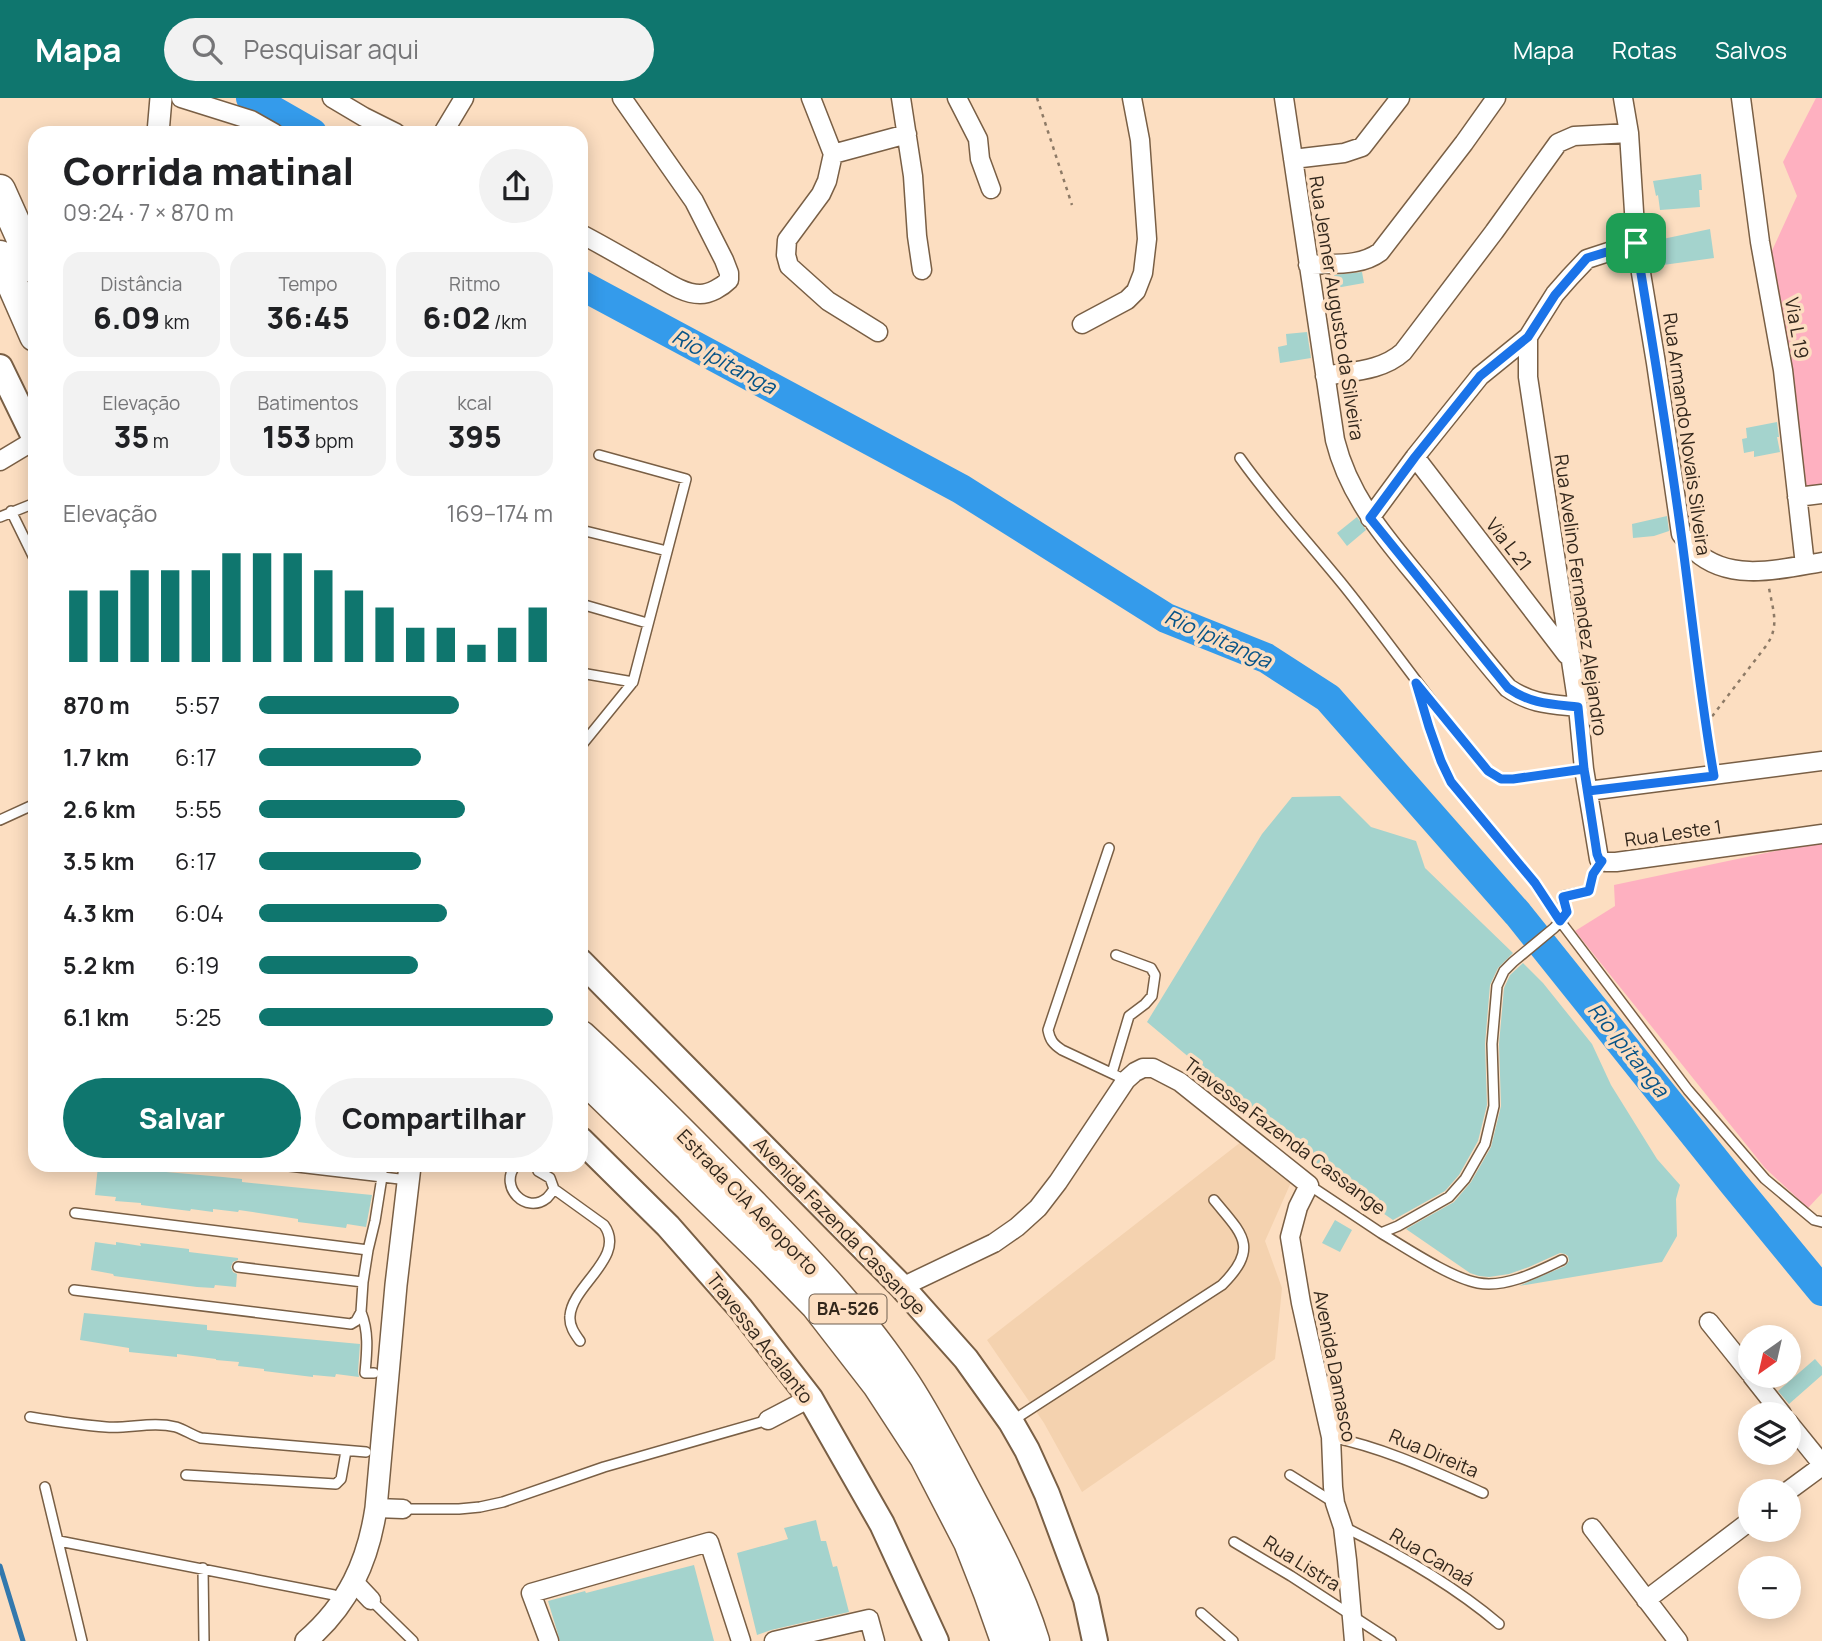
<!DOCTYPE html>
<html lang="pt">
<head>
<meta charset="utf-8">
<style>
	body { margin:0; font-family:Manrope,sans-serif; background:#f2f2f2; color:#202124; height:100vh; display:flex; flex-direction:column; font-size:26px; white-space:nowrap }
	* { box-sizing:border-box; margin:0 }
	p { font-size:23px; color:#757577 }
	.icon { flex:none; width:38px; height:38px; fill:none; stroke:currentColor; stroke-width:2; stroke-linecap:round; stroke-linejoin:round }
	.map { position:relative; flex:1; overflow:hidden }
	.details { position:absolute; left:28px; top:28px; width:560px; height:1046px; display:flex; flex-direction:column; background:#fff; border-radius:21px; box-shadow:0 4px 18px #0003 }
	.details>* { flex:none }
	.needle { width:46px; rotate:214deg }
	.buttons { position:absolute; left:1738px; top:1227px; display:grid; gap:14px }
	.buttons a { display:grid; place-items:center; width:63px; height:63px; border-radius:50%; background:#fff; box-shadow:0 4px 18px #0003; font-size:35px }
	.pin { position:absolute; display:grid; place-items:center; width:60px; height:60px; color:#fff; margin:-30px; border-radius:14px; box-shadow:0 4px 10px #0006 }
	.round { display:grid; place-items:center; flex:none; width:74px; height:74px; border-radius:37px; background:#f2f2f2 }
	.head { display:flex; align-items:center; justify-content:space-between; height:119px; padding:0 35px }
	h1 { font-size:38px; font-weight:800; line-height:52px }
	.stats { display:grid; grid-template-columns:repeat(3,1fr); gap:10px; height:119px; padding:7px 35px }
	.stats div { display:grid; align-content:center; border-radius:18px; background:#f2f2f2; text-align:center }
	.stats b { font-size:30px; font-weight:800 }
	.stats small { font-size:19px; font-weight:400 }
	.stats p { font-size:19px }
	.chart { height:196px; padding:14px 35px }
	.chart p { display:flex; justify-content:space-between }
	.chart svg { width:100%; height:126px; margin-top:7px; stroke:#0f766e; stroke-width:6 }
	.cta { display:flex; gap:14px; margin-top:auto; padding:14px 35px }
	.cta a { flex:1; height:80px; border-radius:42px; background:#0f766e; color:#fff; font-size:28px; font-weight:800; line-height:80px; text-align:center }
	.cta a+a { background:#f2f2f2; color:#202124 }
	ul { padding:0 35px; list-style:none; font-size:23px }
	li { display:grid; grid-template-columns:112px 84px 1fr; align-items:center; height:52px }
	li i { height:18px; border-radius:9px; background:#0f766e }
	header { display:flex; align-items:center; gap:42px; box-sizing:border-box; height:98px; padding:0 35px; background:#0f766e; color:#fff }
	header strong { font-size:33px }
	nav { display:flex; gap:38px; margin-inline-start:auto; font-size:24px }
	.search { width:490px; height:63px; background:#f2f2f2; display:flex; align-items:center; gap:18px; box-sizing:border-box; padding:0 24px; border-radius:38px; color:#757577; font-size:26px }
	.map>svg:first-child { display:block }
	.built { fill:#f4d2af }
	.green { fill:#feb0c0 }
	.lines { fill:none; stroke-linecap:round; stroke-linejoin:round }
	.stream { stroke:#3378ad; stroke-width:5 }
	.river { stroke:#349beb; stroke-width:30 }
	.building { fill:#a4d3cd }
	.service-casing { stroke:#795f45; stroke-width:12 }
	.minor-casing { stroke:#795f45; stroke-width:21 }
	.tertiary-casing { stroke:#795f45; stroke-width:24 }
	.secondary-casing { stroke:#795f45; stroke-width:28 }
	.trunk-casing { stroke:#795f45; stroke-width:33 }
	.path { stroke:#8d7a66; stroke-width:2.5; stroke-dasharray:3.5 5; stroke-linecap:butt }
	.service { stroke:#fff; stroke-width:9 }
	.minor { stroke:#fff; stroke-width:18 }
	.tertiary { stroke:#fff; stroke-width:21 }
	.secondary { stroke:#fff; stroke-width:24 }
	.trunk { stroke:#fff; stroke-width:30 }
	.route-casing { stroke:#fff; stroke-width:14 }
	.route { stroke:#1a73e8; stroke-width:9 }
	.labels { text-anchor:middle; stroke-width:7; stroke-linejoin:round; paint-order:stroke }
	.shield { fill:#fcdec1; stroke:#6f5e4e; stroke-width:2 }
	.shield-label { font-size:18px; font-weight:bold; fill:#32271c }
	.street-label { font-size:19px; fill:#32271c; stroke:#fcdec1 }
	.water-label { font-size:21px; font-style:italic; fill:#065387; stroke:#fcdec1 }
</style>
</head>
<body>
<header>
<strong>Mapa</strong>
<div class="search"><svg class="icon" aria-label="search" viewBox="0 0 24 24"><circle cx="10" cy="10" r="6"/><path d="M15 15l6 6"/></svg>Pesquisar aqui</div>
<nav><a>Mapa</a><a>Rotas</a><a>Salvos</a></nav>
</header>
<div class="map">
<svg width="1822" height="1543" viewBox="0 0 1822 1543">
	<rect width="100%" height="100%" fill="#fcdec1"/>
	<!-- built -->
	<path class="built" d="M 1246,1040 L 1292,1082 L 1265,1143 L 1282,1190 L 1275,1261 L 1082,1394 L 1044,1325 L 987,1242 Z"/>
	<!-- green -->
	<path class="green" d="M 1816,0 L 1822,0 L 1822,393 L 1793,397 L 1770,157 L 1797,98 L 1783,64 Z
		M 1822,743 L 1822,1095 L 1808,1110 L 1765,1070 L 1575,833 L 1615,808 L 1614,787 Z"/>
	<g class="lines">
		<!-- stream -->
		<path class="stream" d="M 0,1468 L 23,1543"/>
		<!-- river -->
		<path class="river" d="M 251,0 L 312,35
			M 581,187 L 961,391 L 1166,520 L 1266,560 L 1328,600 L 1518,816 L 1734,1086 L 1822,1193"/>
	</g>
	<!-- building -->
	<path class="building" d="M 1701,76 L 1702,92 L 1699,92 L 1700,109 L 1660,112 L 1658,97 L 1656,98 L 1653,83 Z
		M 1710,131 L 1714,160 L 1663,167 L 1658,142 Z
		M 1362,174 L 1364,185 L 1336,190 L 1334,177 Z
		M 1307,234 L 1311,260 L 1280,265 L 1278,249 L 1287,247 L 1286,236 Z
		M 1777,324 L 1779,339 L 1777,339 L 1780,354 L 1754,359 L 1754,353 L 1744,355 L 1742,341 L 1747,340 L 1746,330 Z
		M 1667,418 L 1669,433 L 1654,438 L 1633,440 L 1632,426 Z
		M 1357,419 L 1366,432 L 1347,448 L 1337,435 Z
		M 1340,698 L 1371,729 L 1416,743 L 1425,770 L 1513,855 L 1498,870 L 1490,887 L 1485,946 L 1487,1007 L 1478,1043 L 1459,1077 L 1445,1093 L 1393,1122 L 1340,1086 L 1147,924 L 1262,736 L 1292,699 Z
		M 1523,865 L 1543,885 L 1592,946 L 1611,987 L 1657,1061 L 1680,1087 L 1676,1101 L 1677,1138 L 1662,1164 L 1519,1188 L 1565,1168 L 1569,1163 L 1568,1158 L 1565,1156 L 1560,1155 L 1529,1169 L 1509,1176 L 1489,1179 L 1479,1178 L 1470,1175 L 1406,1131 L 1454,1104 L 1471,1084 L 1491,1049 L 1501,1008 L 1499,946 L 1504,890 L 1510,877 Z
		M 98,1068 L 223,1079 L 242,1081 L 242,1084 L 372,1097 L 366,1129 L 347,1126 L 346,1130 L 298,1124 L 298,1121 L 239,1112 L 238,1114 L 213,1111 L 213,1114 L 191,1111 L 190,1113 L 141,1107 L 141,1105 L 115,1103 L 116,1099 L 95,1097 Z
		M 1335,1122 L 1352,1132 L 1340,1154 L 1322,1145 Z
		M 95,1144 L 116,1147 L 116,1144 L 141,1148 L 140,1145 L 189,1151 L 189,1154 L 238,1160 L 238,1162 L 233,1164 L 231,1169 L 233,1174 L 237,1176 L 236,1189 L 215,1187 L 214,1190 L 197,1189 L 114,1178 L 113,1176 L 91,1172 Z
		M 84,1215 L 207,1227 L 207,1232 L 360,1246 L 358,1274 L 359,1279 L 336,1276 L 335,1279 L 313,1277 L 313,1279 L 280,1275 L 264,1273 L 264,1271 L 238,1268 L 239,1264 L 216,1262 L 216,1261 L 177,1256 L 177,1259 L 129,1254 L 129,1250 L 80,1242 Z
		M 1815,1261 L 1822,1269 L 1822,1277 L 1789,1306 L 1778,1293 Z
		M 816,1422 L 821,1443 L 826,1443 L 833,1469 L 837,1468 L 849,1514 L 771,1532 L 757,1537 L 737,1455 L 788,1441 L 784,1430 Z
		M 694,1467 L 714,1543 L 560,1543 L 548,1503 L 585,1493 L 586,1495 Z"/>
	<g class="lines">
		<!-- service casing -->
		<g class="service-casing">
			<path id="service" d="M 1240,360 C 1272,405 1309,445 1344,488 C 1393,549 1437,614 1488,673 L 1501,681 L 1513,681 L 1584,671
				M 11,413 L 35,462
				M 0,419 L 35,405
				M 581,432 L 667,453
				M 581,506 L 647,525
				M 581,575 L 633,584 L 686,381 L 599,357
				M 1416,585 L 1429,629 L 1441,663 L 1451,684 L 1535,785 L 1560,823 L 1688,992 L 1765,1081 L 1814,1122 L 1822,1124
				M 581,648 L 633,584
				M 0,722 L 35,706
				M 1109,750 L 1048,932 C 1050,942 1053,946 1062,952 L 1126,982
				M 1112,975 L 1129,918 L 1145,906 L 1152,898 L 1155,877 L 1151,870 L 1116,857
				M 289,1068 L 408,1082
				M 515,1068 C 499,1089 526,1117 547,1100 C 550,1097 552,1094 554,1091
				M 544,1068 L 538,1073 L 550,1080 L 554,1091 L 604,1127 C 627,1159 572,1187 570,1218 C 569,1228 575,1236 580,1243
				M 1309,1087 L 1381,1135
				M 75,1115 L 368,1152
				M 1562,1162 C 1537,1174 1506,1190 1478,1185 C 1451,1180 1406,1150 1381,1135 L 1398,1128 L 1449,1099 L 1465,1081 L 1485,1046 L 1494,1008 L 1492,946 L 1497,888 L 1504,873 L 1513,864 L 1554,830 L 1565,818 L 1567,814 L 1563,802 L 1564,798 L 1589,793 L 1593,776 L 1602,763
				M 238,1169 L 363,1184
				M 74,1192 L 351,1226 L 356,1223 L 361,1214 L 363,1184 L 368,1152 L 375,1123 L 382,1079 L 382,1068
				M 361,1214 C 369,1234 367,1253 365,1275 L 374,1275
				M 30,1319 C 55,1323 80,1327 106,1329 C 129,1331 152,1323 176,1329 C 185,1332 192,1337 201,1340 L 366,1354
				M 1012,1323 L 1222,1187 C 1260,1149 1242,1136 1214,1102
				M 1331,1339 C 1385,1350 1433,1373 1483,1395
				M 186,1377 L 336,1386 L 341,1381 L 346,1353
				M 1290,1377 L 1333,1404
				M 45,1389 L 82,1543
				M 403,1411 L 459,1411 L 480,1409 L 503,1404 L 604,1369 L 768,1322
				M 1344,1429 C 1399,1456 1452,1486 1499,1526
				M 59,1443 L 334,1497
				M 1234,1444 L 1291,1478 L 1391,1543
				M 203,1470 L 204,1543
				M 371,1502 L 413,1543
				M 1201,1515 L 1233,1543"/>
		</g>
		<!-- minor casing -->
		<g class="minor-casing">
			<path id="minor" d="M 181,0 L 251,22 L 274,35
				M 332,0 L 364,19 L 396,35
				M 811,0 L 833,56 L 827,83 L 821,96 L 787,142 L 786,157 L 789,168 L 828,203 L 878,234
				M 901,0 L 913,78 L 917,138 L 922,172
				M 957,0 L 978,41 L 980,61 L 991,91
				M 1284,0 L 1335,342 C 1350,403 1390,445 1429,493 C 1455,525 1480,558 1508,590 C 1531,606 1550,606 1578,609
				M 1623,0 L 1629,35 L 1636,145 L 1656,265 L 1681,436 C 1686,442 1690,448 1695,453 C 1730,485 1781,471 1822,464
				M 1741,0 L 1760,144 L 1783,272 L 1805,467
				M 443,35 L 464,0
				M 833,56 L 907,36
				M 1293,61 L 1344,55 L 1362,49 L 1400,0
				M 581,136 C 604,148 626,161 649,174 C 664,182 682,196 700,196 C 710,196 722,189 729,182 L 729,175 L 724,162 L 694,103 L 622,0
				M 1308,167 C 1332,165 1360,169 1380,154 L 1464,45 L 1496,0
				M 1082,226 L 1127,202 L 1136,193 L 1143,175 L 1147,141 L 1140,42 L 1132,0
				M 1528,239 L 1528,279 L 1578,609 L 1584,671 L 1599,761 L 1606,764 L 1616,764 L 1822,736
				M 1325,278 C 1352,273 1382,273 1403,254 L 1494,134 L 1558,45 L 1574,38 L 1629,35
				M 1415,359 L 1567,557
				M 0,363 L 35,342
				M 1797,399 L 1822,396
				M 1370,420 L 1415,359 L 1480,278 L 1528,239 L 1555,196 L 1570,179 L 1587,161 L 1636,145
				M 1588,693 L 1822,663
				M 902,1189 L 994,1145 L 1017,1129 L 1038,1110 L 1058,1084 L 1126,982 L 1135,974 L 1143,970 L 1153,970 L 1180,984 L 1309,1087 L 1298,1109 L 1290,1139 L 1301,1205 L 1331,1339 L 1333,1389 L 1335,1405 L 1343,1429 L 1347,1462 L 1354,1543
				M 1709,1224 L 1750,1275
				M 1752,1278 L 1782,1316
				M 768,1322 L 810,1300
				M 1788,1324 L 1822,1366
				M 1788,1393 L 1822,1368
				M 376,1410 L 403,1411
				M 1592,1430 L 1678,1543
				M 354,1484 L 371,1502
				M 1646,1502 L 1750,1423
				M 549,1543 L 531,1495 L 709,1444 L 741,1543
				M 774,1543 L 869,1521 L 875,1543"/>
		</g>
		<!-- tertiary casing -->
		<g class="tertiary-casing">
			<path id="tertiary" d="M 158,35 L 161,0
				M 306,1543 C 348,1507 368,1464 376,1410 L 396,1187 L 410,1068"/>
		</g>
		<!-- secondary casing -->
		<g class="secondary-casing">
			<path id="secondary" d="M 0,269 L 35,341
				M 581,864 L 902,1189 L 966,1261 L 1011,1324 L 1027,1352 L 1047,1396 L 1086,1501 L 1095,1543
				M 581,1042 L 668,1128 L 741,1211 L 810,1300 L 882,1426 L 936,1543"/>
		</g>
		<!-- trunk casing -->
		<g class="trunk-casing">
			<path id="trunk" d="M 0,92 L 35,170
				M 0,158 L 35,238
				M 581,938 C 641,993 698,1051 755,1109 C 809,1164 864,1222 906,1287 C 930,1324 950,1364 971,1403 C 995,1448 1019,1494 1034,1543
				M 581,977 L 770,1160 L 816,1207 L 878,1287 L 925,1359 L 969,1444 L 989,1495 L 1006,1543"/>
		</g>
		<!-- path -->
		<path class="path" d="M 1037,0 L 1072,107
			M 1685,467 L 1705,627 L 1711,662
			M 1707,625 L 1766,548 C 1780,528 1773,513 1769,490"/>
		<!-- service -->
		<use href="#service" class="service"/>
		<!-- minor -->
		<use href="#minor" class="minor"/>
		<!-- tertiary -->
		<use href="#tertiary" class="tertiary"/>
		<!-- secondary -->
		<use href="#secondary" class="secondary"/>
		<!-- trunk -->
		<use href="#trunk" class="trunk"/>
	</g>
	<g class="lines">
		<!-- route casing -->
		<g class="route-casing">
			<path id="route" d="M 1636,145 L 1587,160 L 1555,197 L 1528,239 L 1480,278 L 1415,359 L 1370,420 L 1508,590 C 1531,606 1550,606 1578,609 L 1584,671 L 1597,756 L 1599,761 L 1602,763 L 1593,776 L 1589,793 L 1563,799 L 1567,814 L 1560,823 L 1535,785 L 1451,684 L 1441,663 L 1429,629 L 1416,585 L 1488,673 L 1501,681 L 1513,681 L 1584,671 L 1588,693 L 1714,678 C 1700,598 1692,516 1681,435 C 1668,338 1652,242 1636,145"/>
		</g>
		<!-- route -->
		<use href="#route" class="route"/>
	</g>
	<g class="labels">
		<!-- shield labels -->
		<rect class="shield" x="809.5" y="1196.5" width="77" height="29" rx="5"/>
		<g class="shield-label">
			<text x="848" y="1217">BA-526</text>
		</g>
		<!-- street labels -->
		<g class="street-label">
			<text transform="translate(1337 210) rotate(81)" y="7">Rua Jenner Augusto da Silveira</text>
			<text transform="translate(1797 230) rotate(80)" y="7">Via L 19</text>
			<text transform="translate(1687 336) rotate(82)" y="7">Rua Armando Novais Silveira</text>
			<text transform="translate(1509 446) rotate(52)" y="7">Via L 21</text>
			<text transform="translate(1581 497) rotate(82)" y="7">Rua Avelino Fernandez Alejandro</text>
			<text transform="translate(1673 735) rotate(-8)" y="7">Rua Leste 1</text>
			<text transform="translate(1285 1038) rotate(37)" y="7">Travessa Fazenda Cassange</text>
			<text transform="translate(748 1104) rotate(46)" y="7">Estrada CIA Aeroporto</text>
			<text transform="translate(840 1128) rotate(46)" y="7">Avenida Fazenda Cassange</text>
			<text transform="translate(760 1240) rotate(52)" y="7">Travessa Acalanto</text>
			<text transform="translate(1335 1268) rotate(79)" y="7">Avenida Damasco</text>
			<text transform="translate(1434 1355) rotate(23)" y="7">Rua Direita</text>
			<text transform="translate(1432 1459) rotate(31)" y="7">Rua Canaá</text>
			<text transform="translate(1302 1465) rotate(32)" y="7">Rua Listra</text>
		</g>
		<!-- water labels -->
		<g class="water-label">
			<text transform="translate(724 264) rotate(28)" y="7">Rio Ipitanga</text>
			<text transform="translate(1218 541) rotate(24)" y="7">Rio Ipitanga</text>
			<text transform="translate(1628 952) rotate(51)" y="7">Rio Ipitanga</text>
		</g>
	</g>
</svg>
<div class="buttons">
<a><svg class="needle" viewBox="-14 -14 28 28"><path d="M0-13l5 13h-10z" fill="#e53935"/><path d="M0 13l5-13h-10z" fill="#757577"/></svg></a>
<a><svg class="icon" aria-label="layers" viewBox="0 0 24 24"><path d="M12 4l9 5-9 5-9-5zM3 14l9 5 9-5"/></svg></a>
<a>+</a>
<a>−</a>
</div>
<div class="pin" style="left:1636px;top:145px;background:#1e9e55"><svg class="icon" aria-label="arrive" viewBox="0 0 24 24"><path d="M6 21V4h12l-3 4 3 4H6"/></svg></div>
<section class="details">
<div class="head"><div><h1>Corrida matinal</h1><p>09:24 · 7 × 870 m</p></div><a class="round"><svg class="icon" aria-label="share" viewBox="0 0 24 24"><path d="M12 15V3M7 8l5-5 5 5M5 13v7h14v-7"/></svg></a></div>
<div class="stats">
<div><p>Distância</p><b>6.09<small> km</small></b></div>
<div><p>Tempo</p><b>36:45</b></div>
<div><p>Ritmo</p><b>6:02<small> /km</small></b></div>
</div>
<div class="stats">
<div><p>Elevação</p><b>35<small> m</small></b></div>
<div><p>Batimentos</p><b>153<small> bpm</small></b></div>
<div><p>kcal</p><b>395</b></div>
</div>
<div class="chart"><p><span>Elevação</span>169–174 m</p>
<svg viewBox="0 0 160 44" preserveAspectRatio="none"><path d="M5 44V19M15 44V19M25 44V12M35 44V12M45 44V12M55 44V6M65 44V6M75 44V6M85 44V12M95 44V19M105 44V25M115 44V32M125 44V32M135 44V38M145 44V32M155 44V25"/></svg>
</div>
<ul>
<li><b>870 m</b>5:57<i style="width:68%"></i></li>
<li><b>1.7 km</b>6:17<i style="width:55%"></i></li>
<li><b>2.6 km</b>5:55<i style="width:70%"></i></li>
<li><b>3.5 km</b>6:17<i style="width:55%"></i></li>
<li><b>4.3 km</b>6:04<i style="width:64%"></i></li>
<li><b>5.2 km</b>6:19<i style="width:54%"></i></li>
<li><b>6.1 km</b>5:25<i style="width:100%"></i></li>
</ul>
<div class="cta"><a>Salvar</a><a>Compartilhar</a></div>
</section>
</div>
</body>
</html>
